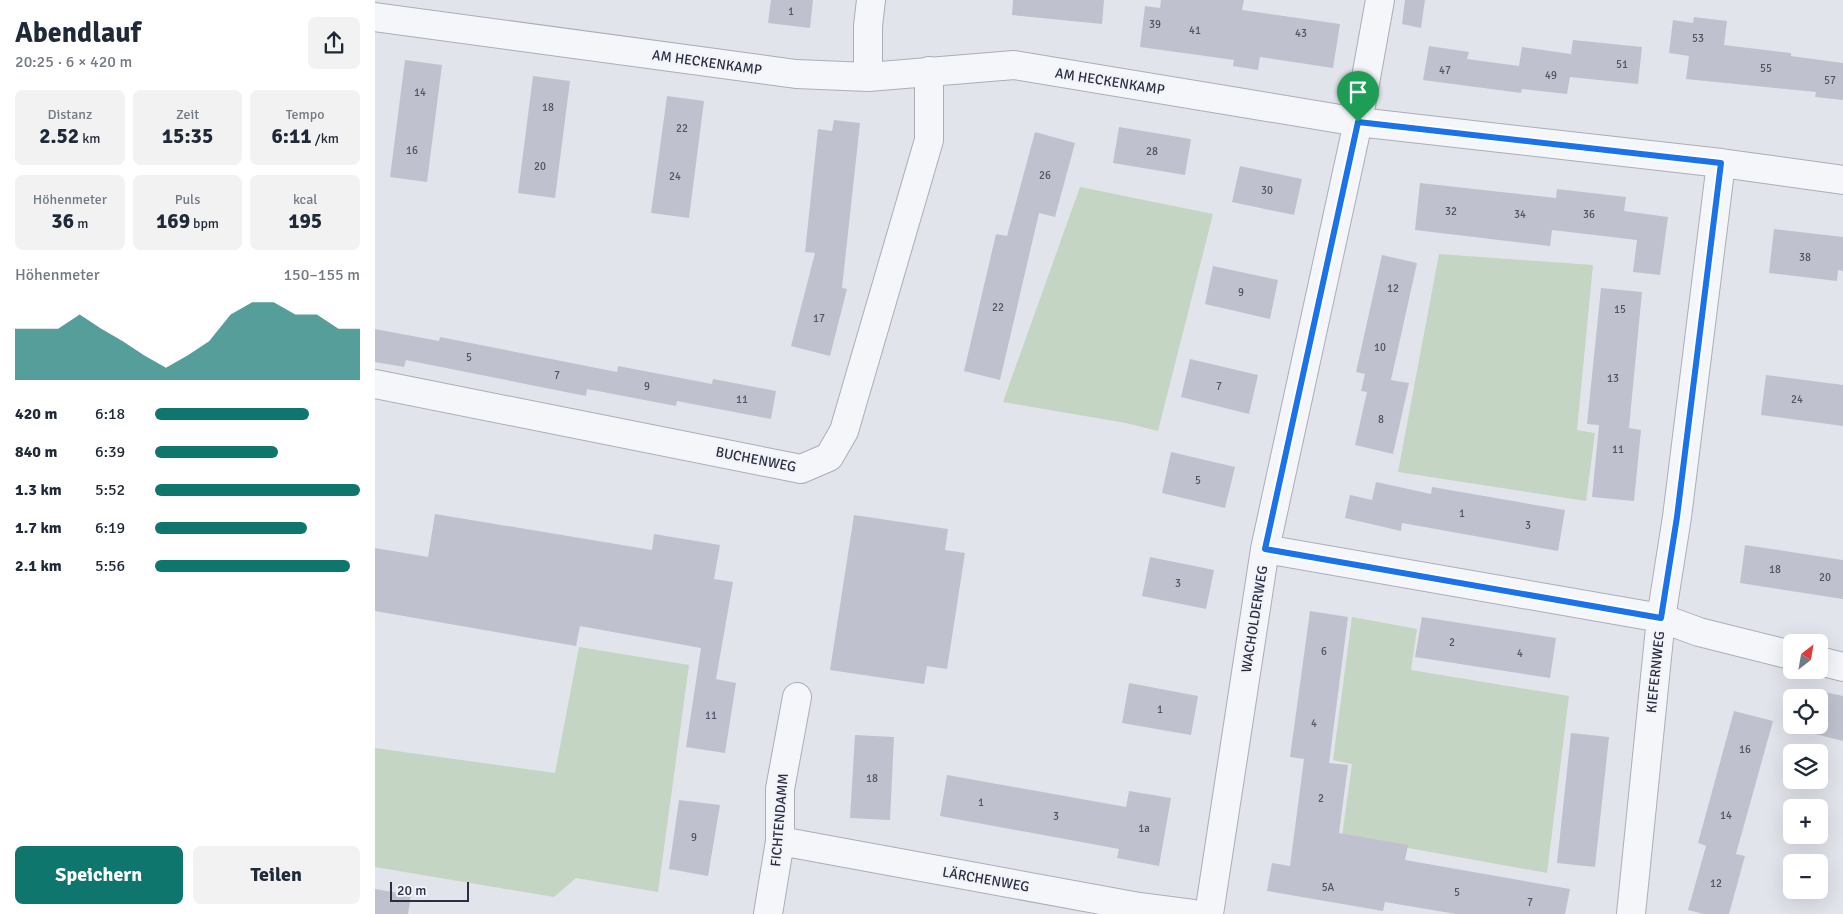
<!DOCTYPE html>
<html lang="de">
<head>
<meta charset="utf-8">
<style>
	body { margin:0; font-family:Signika,sans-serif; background:#f2f2f3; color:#1f2937; height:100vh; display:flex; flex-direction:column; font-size:19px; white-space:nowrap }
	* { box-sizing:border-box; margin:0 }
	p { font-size:16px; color:#747a83 }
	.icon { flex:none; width:28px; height:28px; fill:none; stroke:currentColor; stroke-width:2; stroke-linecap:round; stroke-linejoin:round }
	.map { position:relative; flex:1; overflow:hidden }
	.panel { display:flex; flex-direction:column; background:#fff; width:375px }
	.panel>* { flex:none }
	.needle { width:32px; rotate:31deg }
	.tools { position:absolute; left:1408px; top:634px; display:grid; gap:10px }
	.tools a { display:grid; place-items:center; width:45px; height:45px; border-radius:8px; background:#fff; box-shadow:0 5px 20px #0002; font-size:25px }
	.scale { position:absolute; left:15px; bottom:12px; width:79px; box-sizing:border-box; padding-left:5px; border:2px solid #2a2e43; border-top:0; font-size:14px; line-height:18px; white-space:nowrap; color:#2a2e43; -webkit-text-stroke:4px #f2f3f8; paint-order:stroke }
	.pin { position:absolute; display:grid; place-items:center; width:42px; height:42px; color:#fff; margin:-51px -21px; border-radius:50% 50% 50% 0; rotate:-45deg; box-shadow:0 0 5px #0007 }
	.pin .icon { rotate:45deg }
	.round { display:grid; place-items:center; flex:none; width:52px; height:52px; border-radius:8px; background:#f2f2f3 }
	.head { display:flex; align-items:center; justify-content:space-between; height:85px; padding:0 15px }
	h1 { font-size:28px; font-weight:700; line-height:38px }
	.stats { display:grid; grid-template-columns:repeat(3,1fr); gap:8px; height:85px; padding:5px 15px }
	.stats div { display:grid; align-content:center; border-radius:8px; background:#f2f2f3; text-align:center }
	.stats b { font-size:21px; font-weight:700 }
	.stats small { font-size:14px; font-weight:400 }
	.stats p { font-size:14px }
	.chart { height:140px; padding:10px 15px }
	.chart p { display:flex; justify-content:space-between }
	.chart svg { width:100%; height:90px; margin-top:5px; fill:#0f766e; opacity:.7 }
	.primary-button { display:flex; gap:10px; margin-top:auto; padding:10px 15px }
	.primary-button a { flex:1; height:58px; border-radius:8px; background:#0f766e; color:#fff; font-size:20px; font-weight:700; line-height:58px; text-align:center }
	.primary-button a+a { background:#f2f2f3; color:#1f2937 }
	ul { padding:0 15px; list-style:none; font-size:16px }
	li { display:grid; grid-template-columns:80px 60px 1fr; align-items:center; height:38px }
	li i { height:12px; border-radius:6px; background:#0f766e }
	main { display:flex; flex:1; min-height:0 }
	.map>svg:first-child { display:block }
	.green { fill:#c4d5c3 }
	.building { fill:#bfc2ce }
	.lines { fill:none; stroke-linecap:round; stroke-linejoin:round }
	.minor-casing { stroke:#abadb9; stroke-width:30 }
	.minor { stroke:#f5f6f9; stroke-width:28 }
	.route-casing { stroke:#fff; stroke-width:10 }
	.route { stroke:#1a73e8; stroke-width:6 }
	.labels { text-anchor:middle; stroke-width:4.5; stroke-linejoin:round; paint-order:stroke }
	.number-label { font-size:11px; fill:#4f5366 }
	.street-label { font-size:14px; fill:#2a2e43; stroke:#f2f3f8 }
</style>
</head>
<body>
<main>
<section class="panel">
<div class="head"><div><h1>Abendlauf</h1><p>20:25 · 6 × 420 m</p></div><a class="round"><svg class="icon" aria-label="share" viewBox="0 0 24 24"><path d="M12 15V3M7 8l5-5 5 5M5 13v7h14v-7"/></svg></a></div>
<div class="stats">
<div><p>Distanz</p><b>2.52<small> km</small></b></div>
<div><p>Zeit</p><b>15:35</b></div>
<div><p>Tempo</p><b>6:11<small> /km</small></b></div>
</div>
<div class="stats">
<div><p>Höhenmeter</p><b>36<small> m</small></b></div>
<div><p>Puls</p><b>169<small> bpm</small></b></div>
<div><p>kcal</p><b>195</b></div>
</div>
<div class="chart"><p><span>Höhenmeter</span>150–155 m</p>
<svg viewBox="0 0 160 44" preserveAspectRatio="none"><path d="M0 44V19L10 19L20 19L30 12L40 19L50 25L60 32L70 38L80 32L90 25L100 12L110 6L120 6L130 12L140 12L150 19L160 19V44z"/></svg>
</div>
<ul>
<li><b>420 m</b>6:18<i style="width:75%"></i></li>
<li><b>840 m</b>6:39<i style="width:60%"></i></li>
<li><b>1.3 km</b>5:52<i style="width:100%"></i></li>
<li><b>1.7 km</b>6:19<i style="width:74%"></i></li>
<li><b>2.1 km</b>5:56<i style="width:95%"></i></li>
</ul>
<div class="primary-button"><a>Speichern</a><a>Teilen</a></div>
</section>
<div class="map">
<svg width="1468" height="914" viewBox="0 0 1468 914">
	<rect width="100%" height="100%" fill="#e2e4eb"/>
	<!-- green -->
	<path class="green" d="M 705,187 L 838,214 L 783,431 L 751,423 L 628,402 Z
		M 1064,254 L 1218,265 L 1202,430 L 1220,433 L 1211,501 L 1023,472 Z
		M 977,617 L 1042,629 L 1036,670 L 1194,696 L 1172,873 L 967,836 L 977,764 L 958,760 Z
		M 204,647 L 314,665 L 283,892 L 201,878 L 179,897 L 0,867 L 0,748 L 180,773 Z"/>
	<!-- building -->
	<path class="building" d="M 396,0 L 438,0 L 435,28 L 393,23 Z
		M 638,0 L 729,0 L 727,24 L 637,15 Z
		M 786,0 L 869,0 L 867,10 L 965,24 L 958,68 L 885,57 L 883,70 L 858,66 L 859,60 L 765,47 L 770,6 L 785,8 Z
		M 1030,0 L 1050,0 L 1046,28 L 1027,24 Z
		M 1319,17 L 1352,21 L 1349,45 L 1416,53 L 1416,56 L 1468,63 L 1468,100 L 1440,97 L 1441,92 L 1311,79 L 1314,56 L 1294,53 L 1298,20 L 1318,23 Z
		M 1198,40 L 1267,47 L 1263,84 L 1195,77 L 1192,94 L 1147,89 L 1146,93 L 1048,80 L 1054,46 L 1094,52 L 1092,59 L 1144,66 L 1147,47 L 1196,54 Z
		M 30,60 L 67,65 L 52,182 L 15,177 Z
		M 158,76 L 195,81 L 180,198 L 143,193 Z
		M 292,96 L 329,101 L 314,218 L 276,213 Z
		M 459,120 L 485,123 L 467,288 L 472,289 L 455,356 L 416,346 L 440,253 L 430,252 L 443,129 L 457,131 Z
		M 744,127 L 816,139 L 810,175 L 738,163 Z
		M 660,132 L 700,143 L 680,217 L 664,213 L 625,380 L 589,371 L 621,234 L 632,236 Z
		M 865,166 L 927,179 L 919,215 L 857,202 Z
		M 1045,183 L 1181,198 L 1182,189 L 1251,197 L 1249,211 L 1293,217 L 1285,275 L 1258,272 L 1262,240 L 1177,230 L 1175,246 L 1040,230 Z
		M 1399,229 L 1468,237 L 1468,271 L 1463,270 L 1462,281 L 1394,273 Z
		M 1007,255 L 1042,263 L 1016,380 L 1034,383 L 1018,454 L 980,445 L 992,392 L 986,391 L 990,374 L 981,372 Z
		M 838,266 L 903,280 L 895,319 L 830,304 Z
		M 1226,288 L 1267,292 L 1254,428 L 1266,430 L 1259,501 L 1217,497 L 1224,425 L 1212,424 Z
		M 0,329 L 64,341 L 65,337 L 242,372 L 243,366 L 337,384 L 338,379 L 401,391 L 396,419 L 302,401 L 301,406 L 212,389 L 211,396 L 31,360 L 29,367 L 0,362 Z
		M 815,359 L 883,375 L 874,414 L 806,397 Z
		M 1391,375 L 1468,385 L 1468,426 L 1386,415 Z
		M 796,452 L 860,467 L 850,508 L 787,493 Z
		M 1001,482 L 1056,494 L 1057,487 L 1190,510 L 1183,551 L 1027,523 L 1026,531 L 970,518 L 975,495 L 997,500 Z
		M 60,514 L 277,550 L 279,534 L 345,545 L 339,579 L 358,582 L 341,679 L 361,683 L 350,753 L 311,747 L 326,648 L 205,626 L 201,646 L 0,611 L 0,548 L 53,557 Z
		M 479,515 L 573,529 L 570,550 L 590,553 L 572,669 L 552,666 L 549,684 L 455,670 Z
		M 1370,545 L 1468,560 L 1468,599 L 1365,583 Z
		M 775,557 L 839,570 L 831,609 L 767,596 Z
		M 935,611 L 973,617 L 954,763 L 973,765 L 964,833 L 1033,845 L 1030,860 L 1195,889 L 1190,914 L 1081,914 L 1010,902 L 1008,911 L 892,891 L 897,863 L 915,866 L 929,759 L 915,757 Z
		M 1047,617 L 1181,638 L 1175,678 L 1040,657 Z
		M 754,683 L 823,696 L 816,735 L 747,723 Z
		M 1450,692 L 1468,696 L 1468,741 L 1440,734 Z
		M 1359,711 L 1398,721 L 1361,854 L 1370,856 L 1354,914 L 1329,914 L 1313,910 L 1331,846 L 1323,843 Z
		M 1196,733 L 1234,737 L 1220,867 L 1182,863 Z
		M 480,735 L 519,737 L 515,820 L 475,818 Z
		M 572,775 L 751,807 L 754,791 L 796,798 L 784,866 L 742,858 L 744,849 L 565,816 Z
		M 304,800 L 345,805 L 333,876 L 294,869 Z
		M 0,889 L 36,895 L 33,914 L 0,914 Z"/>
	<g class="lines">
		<!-- minor casing -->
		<g class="minor-casing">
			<path id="minor" d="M 0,17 L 421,74 L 493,77 L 639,65 L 983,122 L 1346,163 L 1468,180
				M 493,77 L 493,26 L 496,0
				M 0,384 L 426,469 L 454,457 L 469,431 L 554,140 L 554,71
				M 890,549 L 1286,618 L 1324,632 L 1416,655
				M 1444,661 L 1468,667
				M 405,841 L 764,907 L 818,914
				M 393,914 L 405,841 L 405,789 L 422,697
				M 834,914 L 890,549 L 983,122 L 1005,0
				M 1256,914 L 1286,618 L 1302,517 L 1346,163"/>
		</g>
		<!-- minor -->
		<use href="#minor" class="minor"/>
	</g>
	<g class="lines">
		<!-- route casing -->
		<g class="route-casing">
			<path id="route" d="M 983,122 L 1346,163 L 1302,517 L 1286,618 L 890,549 Z"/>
		</g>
		<!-- route -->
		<use href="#route" class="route"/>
	</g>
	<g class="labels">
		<!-- number labels -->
		<g class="number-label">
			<text x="416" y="15">1</text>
			<text x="780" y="28">39</text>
			<text x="820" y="34">41</text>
			<text x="926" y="37">43</text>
			<text x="1323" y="42">53</text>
			<text x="1247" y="68">51</text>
			<text x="1391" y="72">55</text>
			<text x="1070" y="74">47</text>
			<text x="1176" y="79">49</text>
			<text x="1455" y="84">57</text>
			<text x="45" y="96">14</text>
			<text x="173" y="111">18</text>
			<text x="307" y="132">22</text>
			<text x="37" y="154">16</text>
			<text x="777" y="155">28</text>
			<text x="165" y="170">20</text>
			<text x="670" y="179">26</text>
			<text x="300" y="180">24</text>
			<text x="892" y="194">30</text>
			<text x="1076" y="215">32</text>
			<text x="1145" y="218">34</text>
			<text x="1214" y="218">36</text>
			<text x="1430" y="261">38</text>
			<text x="1018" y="292">12</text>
			<text x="866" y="296">9</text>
			<text x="623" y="311">22</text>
			<text x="1245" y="313">15</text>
			<text x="444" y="322">17</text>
			<text x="1005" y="351">10</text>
			<text x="94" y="361">5</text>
			<text x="182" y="379">7</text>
			<text x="1238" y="382">13</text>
			<text x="272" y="390">9</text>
			<text x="844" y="390">7</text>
			<text x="367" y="403">11</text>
			<text x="1422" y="403">24</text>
			<text x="1006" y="423">8</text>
			<text x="1243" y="453">11</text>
			<text x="823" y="484">5</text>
			<text x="1087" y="517">1</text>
			<text x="1153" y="529">3</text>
			<text x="1400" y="573">18</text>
			<text x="1450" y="581">20</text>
			<text x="803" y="587">3</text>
			<text x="1077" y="646">2</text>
			<text x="949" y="655">6</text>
			<text x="1145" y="657">4</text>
			<text x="785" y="713">1</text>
			<text x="336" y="719">11</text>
			<text x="939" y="727">4</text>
			<text x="1370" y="753">16</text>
			<text x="497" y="782">18</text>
			<text x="946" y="802">2</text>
			<text x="606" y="806">1</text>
			<text x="1351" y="819">14</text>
			<text x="681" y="820">3</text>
			<text x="769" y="832">1a</text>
			<text x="319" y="841">9</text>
			<text x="1341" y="887">12</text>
			<text x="953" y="891">5A</text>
			<text x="1082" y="896">5</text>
			<text x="1155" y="906">7</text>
		</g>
		<!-- street labels -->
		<g class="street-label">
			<text transform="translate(332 62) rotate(8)" y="5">AM HECKENKAMP</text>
			<text transform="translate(735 81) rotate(9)" y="5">AM HECKENKAMP</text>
			<text transform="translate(381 459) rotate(11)" y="5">BUCHENWEG</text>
			<text transform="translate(879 619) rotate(-81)" y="5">WACHOLDERWEG</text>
			<text transform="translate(1280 672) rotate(-84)" y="5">KIEFERNWEG</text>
			<text transform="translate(404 820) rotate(-85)" y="5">FICHTENDAMM</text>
			<text transform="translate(611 879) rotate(10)" y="5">LÄRCHENWEG</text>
		</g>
	</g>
</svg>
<div class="tools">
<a><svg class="needle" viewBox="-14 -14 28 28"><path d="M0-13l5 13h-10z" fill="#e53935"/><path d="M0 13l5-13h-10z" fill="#747a83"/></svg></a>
<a><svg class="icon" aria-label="locate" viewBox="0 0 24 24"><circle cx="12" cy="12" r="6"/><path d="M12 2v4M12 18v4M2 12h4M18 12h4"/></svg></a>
<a><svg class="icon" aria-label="layers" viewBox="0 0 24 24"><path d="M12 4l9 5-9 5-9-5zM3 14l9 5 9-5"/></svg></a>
<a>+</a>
<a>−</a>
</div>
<div class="scale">20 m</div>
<div class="pin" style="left:983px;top:122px;background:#1e9e55"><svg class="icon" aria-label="arrive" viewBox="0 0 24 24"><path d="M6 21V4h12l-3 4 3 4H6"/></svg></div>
</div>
</main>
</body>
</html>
